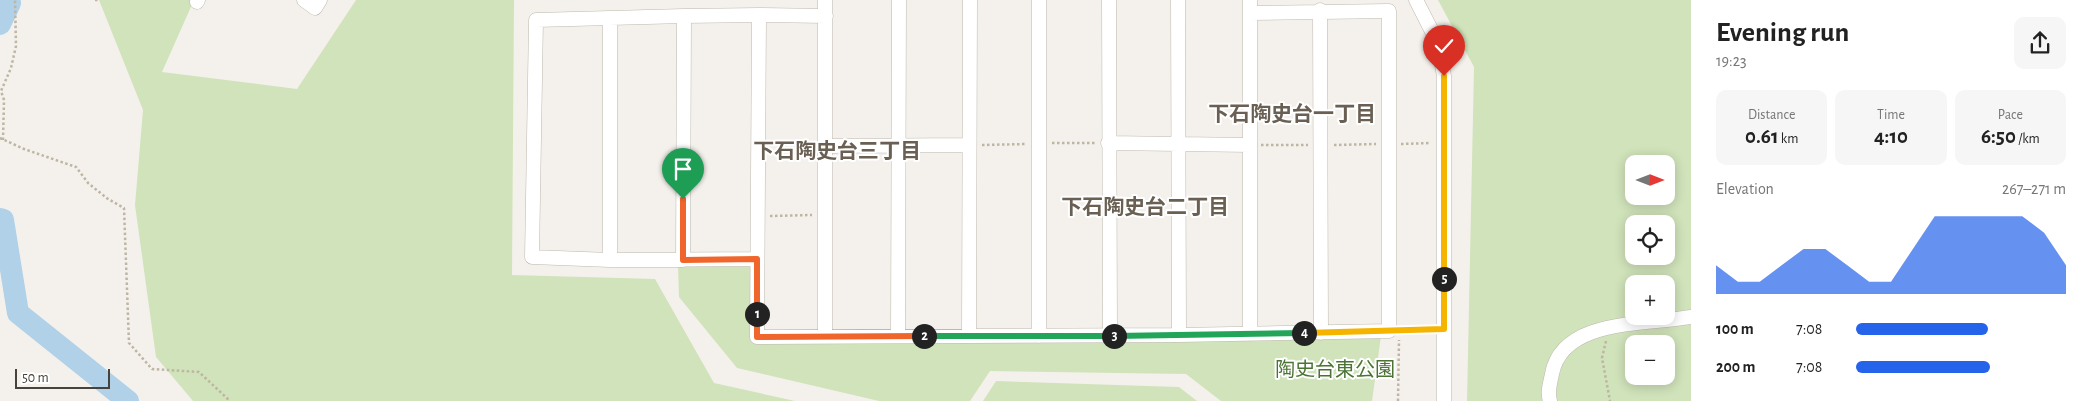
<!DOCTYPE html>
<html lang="en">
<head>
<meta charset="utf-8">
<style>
	body { margin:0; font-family:"Alegreya Sans","Noto Sans JP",sans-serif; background:#f6f6f6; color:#222; height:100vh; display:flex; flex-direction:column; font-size:19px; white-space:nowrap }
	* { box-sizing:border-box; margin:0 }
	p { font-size:16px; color:#767676 }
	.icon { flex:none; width:28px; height:28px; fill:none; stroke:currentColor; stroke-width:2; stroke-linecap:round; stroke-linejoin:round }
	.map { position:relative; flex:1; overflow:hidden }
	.panel { display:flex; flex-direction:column; background:#fff; width:400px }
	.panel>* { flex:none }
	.needle { width:32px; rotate:90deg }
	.fabs { position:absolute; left:1625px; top:155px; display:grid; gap:10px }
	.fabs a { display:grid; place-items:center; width:50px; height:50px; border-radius:10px; background:#fff; box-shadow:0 2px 12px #0003; font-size:25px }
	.scale { position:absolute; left:15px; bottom:12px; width:95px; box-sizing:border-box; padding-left:5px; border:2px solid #47423a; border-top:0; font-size:14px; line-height:18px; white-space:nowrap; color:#47423a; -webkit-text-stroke:4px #fff; paint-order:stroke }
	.pin { position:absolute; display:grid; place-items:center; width:42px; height:42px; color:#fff; margin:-51px -21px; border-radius:50% 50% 50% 0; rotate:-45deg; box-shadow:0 0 5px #0007 }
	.pin .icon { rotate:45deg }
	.km { position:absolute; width:25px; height:25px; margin:-12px; border-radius:50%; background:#222; color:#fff; font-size:14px; line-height:25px; text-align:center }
	.round { display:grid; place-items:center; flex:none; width:52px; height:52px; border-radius:10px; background:#f6f6f6 }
	.headline { display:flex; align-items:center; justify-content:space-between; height:85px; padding:0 25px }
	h1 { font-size:28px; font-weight:700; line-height:38px }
	.figures { display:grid; grid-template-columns:repeat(3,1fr); gap:8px; height:85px; padding:5px 25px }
	.figures div { display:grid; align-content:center; border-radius:10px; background:#f6f6f6; text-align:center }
	.figures b { font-size:21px; font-weight:700 }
	.figures small { font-size:14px; font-weight:400 }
	.figures p { font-size:14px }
	.chart { height:140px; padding:10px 25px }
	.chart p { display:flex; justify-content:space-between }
	.chart svg { width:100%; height:90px; margin-top:5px; fill:#2563eb; opacity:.7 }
	ul { padding:0 25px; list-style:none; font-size:16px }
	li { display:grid; grid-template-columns:80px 60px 1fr; align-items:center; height:38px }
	li i { height:12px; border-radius:6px; background:#2563eb }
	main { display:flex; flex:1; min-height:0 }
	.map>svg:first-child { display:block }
	.green { fill:#d0e3ba; fill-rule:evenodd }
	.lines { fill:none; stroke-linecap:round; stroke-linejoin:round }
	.river { stroke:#b0d1e8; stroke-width:22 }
	.minor-casing { stroke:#beb9af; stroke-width:15 }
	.path { stroke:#beb5a2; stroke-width:2.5; stroke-dasharray:2.5 2.5; stroke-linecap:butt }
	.minor { stroke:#fff; stroke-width:14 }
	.split-1-casing { stroke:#fff; stroke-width:10 }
	.split-2-casing { stroke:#fff; stroke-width:10 }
	.split-3-casing { stroke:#fff; stroke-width:10 }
	.split-4-casing { stroke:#fff; stroke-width:10 }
	.split-5-casing { stroke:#fff; stroke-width:10 }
	.split-6-casing { stroke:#fff; stroke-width:10 }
	.split-1 { stroke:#f0652b; stroke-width:6 }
	.split-2 { stroke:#f0652b; stroke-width:6 }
	.split-3 { stroke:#22a559; stroke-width:6 }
	.split-4 { stroke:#22a559; stroke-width:6 }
	.split-5 { stroke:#f5b400; stroke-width:6 }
	.split-6 { stroke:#f5b400; stroke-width:6 }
	.labels { text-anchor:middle; stroke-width:4; stroke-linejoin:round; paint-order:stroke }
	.park-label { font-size:20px; fill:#4b7334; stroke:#fff }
	.neighbourhood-label { font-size:21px; font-weight:bold; fill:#696053; stroke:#fff }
</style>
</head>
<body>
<main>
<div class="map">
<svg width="1691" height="401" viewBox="0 0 1691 401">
	<rect width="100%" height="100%" fill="#f4f1ec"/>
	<!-- green -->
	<path class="green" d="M 99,0 L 194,0 L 162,72 L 297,89 L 356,0 L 514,0 L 512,275 L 655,279 L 714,383 L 795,401 L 193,401 L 156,357 L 135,205 L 143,110 Z
		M 1438,0 L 1691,0 L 1691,401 L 1467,401 L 1474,67 ZM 1634,164 L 1666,164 L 1666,196 L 1634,196 ZM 1634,224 L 1666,224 L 1666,256 L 1634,256 ZM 1634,284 L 1666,284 L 1666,316 L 1634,316 ZM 1634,344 L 1666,344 L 1666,376 L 1634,376 Z
		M 751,264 L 752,341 L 1381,336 L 1372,401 L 1221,401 L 1186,374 L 990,371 L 970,401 L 879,401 L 737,368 L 679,297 L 678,265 Z
		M 996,381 L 1179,387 L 1197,401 L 983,401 Z"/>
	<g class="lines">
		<!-- river -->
		<path class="river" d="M 0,24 L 10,3 L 3,0
			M 0,219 L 3,220 L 18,313 L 128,401"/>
		<!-- minor casing -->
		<g class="minor-casing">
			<path id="minor" d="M 304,0 L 315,8 L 320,0
				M 825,0 L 825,336
				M 1039,0 L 1039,336
				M 1109,0 L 1110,336
				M 1178,0 L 1179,335
				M 1250,0 L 1250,334
				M 1416,0 L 1438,43 L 1444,76 L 1444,401
				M 197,2 L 198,0
				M 1320,10 L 1321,333
				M 759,15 L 757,337 L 1179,335 L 1389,331 L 1389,11 L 1250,13
				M 684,16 L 536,20 L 532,257 L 610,260 L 757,259
				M 1108,143 L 1250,145
				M 826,146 L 969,145
				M 610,260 L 610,18
				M 683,260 L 684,16 L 759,15 L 826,16
				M 898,336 L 899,0
				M 969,336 L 970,0
				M 1550,401 C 1547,392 1550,384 1552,374 C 1562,318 1647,325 1691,317"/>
		</g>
		<!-- path -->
		<path class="path" d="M 95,0 L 100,0
			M 0,138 L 24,149 L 76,167 L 88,183 L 108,199 L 124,208 L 129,343 L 152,369 L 199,372 L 230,401
			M 3,140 L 4,100 L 1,91 L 11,68 L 16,46 L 15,0
			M 1052,143 L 1096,143
			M 1401,144 L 1431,143
			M 982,145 L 1026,144
			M 1261,145 L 1308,145
			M 1334,145 L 1376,144
			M 770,216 L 812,215
			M 1400,331 L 1432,329
			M 1606,341 L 1602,358 L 1610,401
			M 1398,401 L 1399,340"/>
		<!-- minor -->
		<use href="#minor" class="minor"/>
	</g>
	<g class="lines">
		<!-- split-1 casing -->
		<g class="split-1-casing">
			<path id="split-1" d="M 683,199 L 683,260 L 757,259 L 757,314"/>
		</g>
		<!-- split-2 casing -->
		<g class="split-2-casing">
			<path id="split-2" d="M 757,314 L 757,337 L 924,336"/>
		</g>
		<!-- split-3 casing -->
		<g class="split-3-casing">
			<path id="split-3" d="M 924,336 L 1114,336"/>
		</g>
		<!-- split-4 casing -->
		<g class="split-4-casing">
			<path id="split-4" d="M 1114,336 L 1304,333"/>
		</g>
		<!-- split-5 casing -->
		<g class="split-5-casing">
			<path id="split-5" d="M 1304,333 L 1444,329 L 1444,279"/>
		</g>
		<!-- split-6 casing -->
		<g class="split-6-casing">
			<path id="split-6" d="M 1444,76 L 1444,279"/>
		</g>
		<!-- split-1 -->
		<use href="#split-1" class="split-1"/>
		<!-- split-2 -->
		<use href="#split-2" class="split-2"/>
		<!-- split-3 -->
		<use href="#split-3" class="split-3"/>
		<!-- split-4 -->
		<use href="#split-4" class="split-4"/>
		<!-- split-5 -->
		<use href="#split-5" class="split-5"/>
		<!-- split-6 -->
		<use href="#split-6" class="split-6"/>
	</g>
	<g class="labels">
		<!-- park labels -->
		<g class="park-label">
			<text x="1335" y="376">陶史台東公園</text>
		</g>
		<!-- neighbourhood labels -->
		<g class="neighbourhood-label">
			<text x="1292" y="121">下石陶史台一丁目</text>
			<text x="837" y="158">下石陶史台三丁目</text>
			<text x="1145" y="214">下石陶史台二丁目</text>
		</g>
	</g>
</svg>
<div class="fabs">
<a><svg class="needle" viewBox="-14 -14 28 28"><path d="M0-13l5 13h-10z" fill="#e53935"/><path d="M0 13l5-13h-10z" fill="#767676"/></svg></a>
<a><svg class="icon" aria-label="locate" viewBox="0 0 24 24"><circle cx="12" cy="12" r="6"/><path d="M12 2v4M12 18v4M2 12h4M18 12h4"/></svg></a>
<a>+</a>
<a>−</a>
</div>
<div class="scale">50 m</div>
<div class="pin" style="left:683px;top:199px;background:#1e9e55"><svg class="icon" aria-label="arrive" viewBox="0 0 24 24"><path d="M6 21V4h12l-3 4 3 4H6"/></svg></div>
<div class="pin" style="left:1444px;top:76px;background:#d93025"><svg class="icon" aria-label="check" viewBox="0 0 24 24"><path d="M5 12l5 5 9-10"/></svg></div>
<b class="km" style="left:757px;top:314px">1</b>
<b class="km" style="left:924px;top:336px">2</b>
<b class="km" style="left:1114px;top:336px">3</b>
<b class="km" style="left:1304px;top:333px">4</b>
<b class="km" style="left:1444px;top:279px">5</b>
</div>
<section class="panel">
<div class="headline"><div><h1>Evening run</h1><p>19:23</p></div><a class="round"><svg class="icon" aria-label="share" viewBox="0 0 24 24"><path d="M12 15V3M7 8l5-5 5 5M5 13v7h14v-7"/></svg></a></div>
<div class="figures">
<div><p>Distance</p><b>0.61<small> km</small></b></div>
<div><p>Time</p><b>4:10</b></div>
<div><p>Pace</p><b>6:50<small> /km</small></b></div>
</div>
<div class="chart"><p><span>Elevation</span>267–271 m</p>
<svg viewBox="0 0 160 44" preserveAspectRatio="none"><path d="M0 44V30L10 38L20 38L30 30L40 22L50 22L60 30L70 38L80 38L90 22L100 6L110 6L120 6L130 6L140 6L150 14L160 30V44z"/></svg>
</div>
<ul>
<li><b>100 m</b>7:08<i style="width:63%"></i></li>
<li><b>200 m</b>7:08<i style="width:64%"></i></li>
</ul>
</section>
</main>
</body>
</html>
